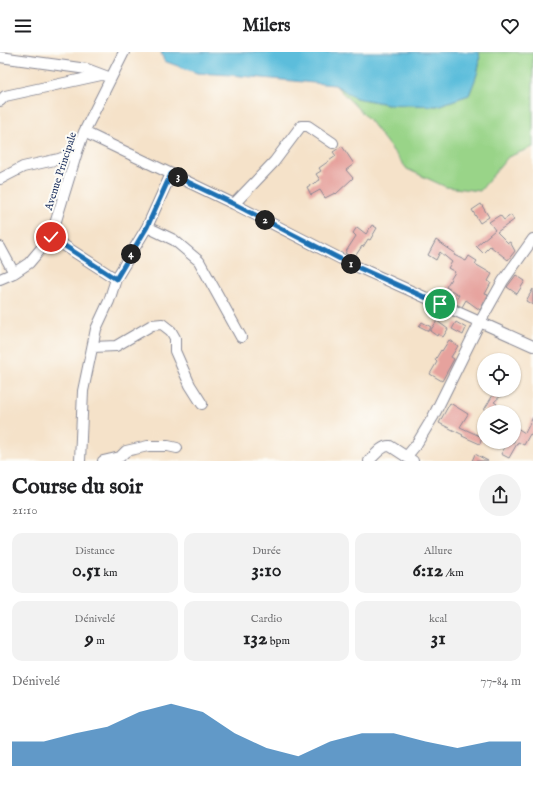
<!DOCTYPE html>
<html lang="fr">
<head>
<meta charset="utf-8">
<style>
	body { margin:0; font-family:"IM FELL English",serif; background:#f2f2f2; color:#202124; height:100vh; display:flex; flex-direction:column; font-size:15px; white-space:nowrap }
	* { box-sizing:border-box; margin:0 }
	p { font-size:13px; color:#757577 }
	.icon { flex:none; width:22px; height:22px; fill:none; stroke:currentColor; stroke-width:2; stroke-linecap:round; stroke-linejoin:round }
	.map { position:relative; height:409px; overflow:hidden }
	.details { display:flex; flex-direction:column; background:#fff; flex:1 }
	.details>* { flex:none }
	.tools { position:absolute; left:477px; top:301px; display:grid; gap:8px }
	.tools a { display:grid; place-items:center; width:44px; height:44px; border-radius:50%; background:#fff; box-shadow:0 1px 3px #0004; font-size:20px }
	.pin { position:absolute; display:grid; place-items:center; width:34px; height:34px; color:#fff; margin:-17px; border:2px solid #fff; border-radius:50%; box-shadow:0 1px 4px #0007 }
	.km { position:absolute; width:20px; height:20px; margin:-10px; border-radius:50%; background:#222; color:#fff; font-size:11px; line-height:20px; text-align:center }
	.round { display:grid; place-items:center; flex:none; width:42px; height:42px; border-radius:21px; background:#f2f2f2 }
	.headline { display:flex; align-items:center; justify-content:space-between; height:68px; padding:0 12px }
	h1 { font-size:22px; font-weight:800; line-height:30px }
	.figures { display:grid; grid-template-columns:repeat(3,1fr); gap:6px; height:68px; padding:4px 12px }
	.figures div { display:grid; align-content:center; border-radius:10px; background:#f2f2f2; text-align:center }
	.figures b { font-size:20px; font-weight:800 }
	.figures small { font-size:11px; font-weight:400 }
	.figures p { font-size:11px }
	.chart { height:112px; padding:8px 12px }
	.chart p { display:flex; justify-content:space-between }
	.chart svg { width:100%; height:72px; margin-top:4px; fill:#1f6fb2; opacity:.7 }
	header { display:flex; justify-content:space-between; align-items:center; height:52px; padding:0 12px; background:#fff; font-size:18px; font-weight:800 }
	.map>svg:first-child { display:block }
	.green { fill:#99d488; stroke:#5a8273 }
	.water { fill:#5cbddb; stroke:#3c769c }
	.building { fill:#e6a29d }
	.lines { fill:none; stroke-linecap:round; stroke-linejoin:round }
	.minor-casing { stroke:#888894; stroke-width:12 }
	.minor { stroke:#fff; stroke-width:10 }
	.route-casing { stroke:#fff; stroke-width:8 }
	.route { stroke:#1f6fb2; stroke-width:5 }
	.labels { text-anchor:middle; stroke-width:4; stroke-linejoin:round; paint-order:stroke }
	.street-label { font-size:11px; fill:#1b2f5e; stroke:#fdfcf7 }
</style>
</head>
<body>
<header><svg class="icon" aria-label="menu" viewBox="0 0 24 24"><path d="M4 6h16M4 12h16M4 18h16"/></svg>Milers<svg class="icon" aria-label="heart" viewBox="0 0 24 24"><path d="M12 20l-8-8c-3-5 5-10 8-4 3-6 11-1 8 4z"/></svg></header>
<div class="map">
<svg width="533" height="409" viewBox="0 0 533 409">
	<rect width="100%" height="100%" fill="#fdfcf7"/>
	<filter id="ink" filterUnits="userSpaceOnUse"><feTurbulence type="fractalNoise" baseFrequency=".025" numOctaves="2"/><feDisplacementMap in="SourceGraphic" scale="8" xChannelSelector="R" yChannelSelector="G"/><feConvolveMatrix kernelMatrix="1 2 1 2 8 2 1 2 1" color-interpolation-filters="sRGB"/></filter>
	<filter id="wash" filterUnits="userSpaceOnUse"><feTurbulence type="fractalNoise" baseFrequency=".012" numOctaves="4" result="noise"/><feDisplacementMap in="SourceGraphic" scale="16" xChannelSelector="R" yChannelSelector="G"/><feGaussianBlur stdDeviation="0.9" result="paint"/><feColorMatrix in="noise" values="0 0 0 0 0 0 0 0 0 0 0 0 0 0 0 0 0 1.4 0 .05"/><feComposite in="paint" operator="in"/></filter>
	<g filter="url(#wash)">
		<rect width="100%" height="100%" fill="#f5e2c9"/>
		<!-- green -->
		<path class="green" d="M 479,0 L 533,0 L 533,95 L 508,105 L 480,139 L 446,135 L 407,117 L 369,68 L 335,33 L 356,46 L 388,52 L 437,54 L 469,43 C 474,30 482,14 479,0 Z"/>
		<!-- water -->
		<path class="water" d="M 161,0 L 479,0 C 482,14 474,30 469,43 L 437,54 L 388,52 L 356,46 L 335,33 L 231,23 L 197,21 L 164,9 Z"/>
		<g id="blocks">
			<!-- building -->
			<path class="building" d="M 342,94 L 354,112 L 346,118 L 353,126 L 336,142 L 335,141 L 325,146 L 320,138 L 311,143 L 307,135 L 320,128 L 316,122 L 321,119 L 319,116 L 336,104 L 333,100 Z
				M 481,152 L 489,165 L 480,171 L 472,158 Z
				M 500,163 L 504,168 L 511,163 L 514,168 L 497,180 L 508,191 L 510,190 L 515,199 L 508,208 L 490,194 L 483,201 L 476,194 L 495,178 L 489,170 Z
				M 372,173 L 377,176 L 370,188 L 368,187 L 363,195 L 362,194 L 354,206 L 345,201 L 356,184 L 353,181 L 357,175 L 366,182 Z
				M 436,188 L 455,201 L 454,203 L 466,209 L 469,204 L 477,209 L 475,212 L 492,222 L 488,229 L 491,231 L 485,242 L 488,243 L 480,258 L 466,248 L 462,255 L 454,251 L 459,243 L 446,235 L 455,220 L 448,216 L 452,210 L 440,200 L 436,208 L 428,203 Z
				M 516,223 L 525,229 L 517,242 L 507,235 Z
				M 533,237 L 533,253 L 526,249 Z
				M 437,269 L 448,277 L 443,285 L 438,282 L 437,284 L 430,279 Z
				M 422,270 L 431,275 L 429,279 L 419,274 Z
				M 456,270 L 466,276 L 463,283 L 452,277 Z
				M 449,288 L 458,294 L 451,305 L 454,307 L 442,329 L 430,322 L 437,310 L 435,308 L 441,298 L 442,299 Z
				M 488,338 L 501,338 L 504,341 L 494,350 L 497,352 L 492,360 L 484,358 L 493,343 Z
				M 450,351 L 468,362 L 460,375 L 482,385 L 480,392 L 462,384 L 463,383 L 439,371 Z
				M 533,365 L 533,384 L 530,382 L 524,393 L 518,390 L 509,406 L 501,402 L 508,390 L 514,390 L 514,374 L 525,381 Z
				M 475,402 L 488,409 L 472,409 Z"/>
		</g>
	</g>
	<g filter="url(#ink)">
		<use href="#blocks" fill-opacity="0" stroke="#888894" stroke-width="1"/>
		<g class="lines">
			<!-- minor casing -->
			<g class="minor-casing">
				<path id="minor" d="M 0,5 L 87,17 L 111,26
					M 0,49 L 5,44 L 101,23
					M 84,80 L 234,152 L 349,211 L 533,294
					M 0,127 L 23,115 L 59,107 L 77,100
					M 234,152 L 274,110 L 301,74 L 308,74 L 333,91
					M 147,175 L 174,188 L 199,209 L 241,285
					M 51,185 L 116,227 L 109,249 L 96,277 L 83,339 L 80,409
					M 0,195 L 14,221
					M 0,227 L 14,221 L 29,211 L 51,185 L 77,100 L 84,80 L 124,0
					M 116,227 L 147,175 L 171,122
					M 93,295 L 116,294 L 152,273 L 162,272 L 171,279 L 175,286 L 175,299 L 190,333 L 202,352
					M 406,405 L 416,393 L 433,365 L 480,270 L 503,229 L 533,187
					M 103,409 L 120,405 L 126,399 L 148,394 L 168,394 L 177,396
					M 369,409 C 375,403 382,393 390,394 L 413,409"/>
			</g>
			<!-- minor -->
			<use href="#minor" class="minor"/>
		</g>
	</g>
	<g class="lines" filter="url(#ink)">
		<!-- route casing -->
		<g class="route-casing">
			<path id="route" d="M 51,185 L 116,227 L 147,175 L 171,122 L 234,152 L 348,211 L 440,252"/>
		</g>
		<!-- route -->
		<use href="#route" class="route"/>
	</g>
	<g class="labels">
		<!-- street labels -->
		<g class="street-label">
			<text transform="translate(60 119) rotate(-72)" y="4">Avenue Principale</text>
		</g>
	</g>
</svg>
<div class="tools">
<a><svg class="icon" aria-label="locate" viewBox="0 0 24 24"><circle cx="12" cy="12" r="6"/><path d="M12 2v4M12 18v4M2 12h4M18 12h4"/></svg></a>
<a><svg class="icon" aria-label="layers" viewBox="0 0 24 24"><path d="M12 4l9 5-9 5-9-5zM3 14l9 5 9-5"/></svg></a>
</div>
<div class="pin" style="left:440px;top:252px;background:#1e9e55"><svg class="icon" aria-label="arrive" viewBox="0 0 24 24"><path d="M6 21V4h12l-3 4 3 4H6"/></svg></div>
<div class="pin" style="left:51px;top:185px;background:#d93025"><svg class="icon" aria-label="check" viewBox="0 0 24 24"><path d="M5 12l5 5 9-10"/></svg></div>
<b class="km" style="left:351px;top:212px">1</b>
<b class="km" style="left:265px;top:168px">2</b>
<b class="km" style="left:178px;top:125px">3</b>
<b class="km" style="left:131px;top:202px">4</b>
</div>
<section class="details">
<div class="headline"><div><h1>Course du soir</h1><p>21:10</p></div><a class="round"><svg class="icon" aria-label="share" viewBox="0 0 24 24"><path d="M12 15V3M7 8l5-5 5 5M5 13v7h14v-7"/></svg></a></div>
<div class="figures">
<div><p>Distance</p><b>0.51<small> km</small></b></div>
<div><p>Durée</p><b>3:10</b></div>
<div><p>Allure</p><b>6:12<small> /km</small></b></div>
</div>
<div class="figures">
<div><p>Dénivelé</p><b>9<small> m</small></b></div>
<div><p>Cardio</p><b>132<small> bpm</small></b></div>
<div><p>kcal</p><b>31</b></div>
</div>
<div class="chart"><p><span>Dénivelé</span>77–84 m</p>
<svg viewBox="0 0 160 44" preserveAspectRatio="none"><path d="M0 44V29L10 29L20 24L30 20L40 11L50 6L60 11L70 24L80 33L90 38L100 29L110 24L120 24L130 29L140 33L150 29L160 29V44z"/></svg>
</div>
</section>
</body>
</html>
